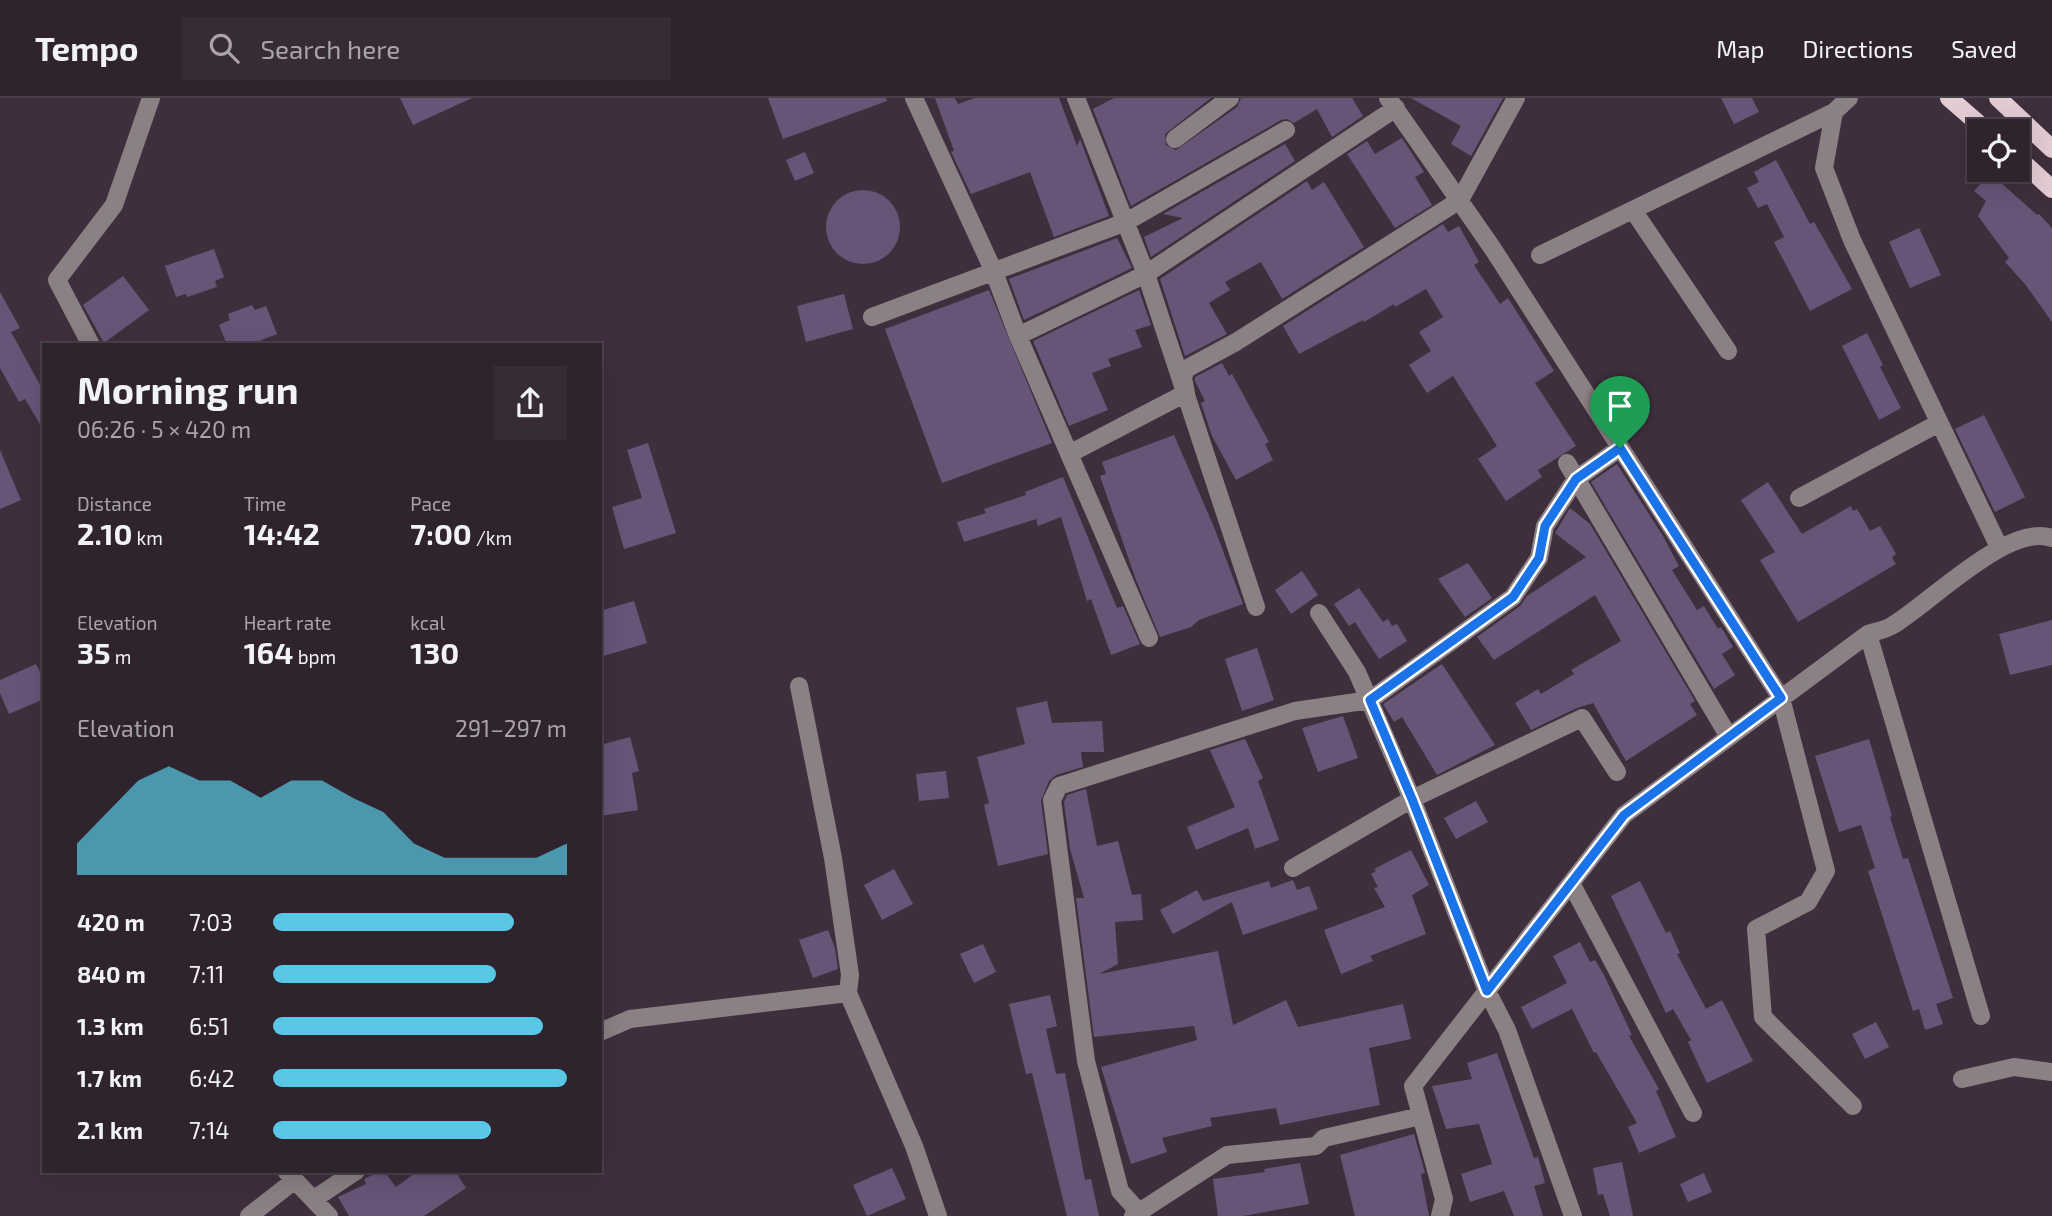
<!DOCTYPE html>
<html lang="en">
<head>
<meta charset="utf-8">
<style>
	body { margin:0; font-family:"Exo 2",sans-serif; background:#372b36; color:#f1f3f6; height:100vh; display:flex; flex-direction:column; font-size:26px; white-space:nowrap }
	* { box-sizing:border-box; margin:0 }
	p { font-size:23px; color:#a7a4aa }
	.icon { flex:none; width:38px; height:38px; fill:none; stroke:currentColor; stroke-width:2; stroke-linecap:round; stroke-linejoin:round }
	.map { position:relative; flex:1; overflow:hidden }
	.details { position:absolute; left:42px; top:245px; width:560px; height:830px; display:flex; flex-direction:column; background:#2f232e; border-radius:0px; box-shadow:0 7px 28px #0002,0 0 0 2px #4a404a }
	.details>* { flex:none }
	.tools { position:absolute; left:1967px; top:21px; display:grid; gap:14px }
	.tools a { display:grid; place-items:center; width:63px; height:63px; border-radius:0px; background:#2f232e; box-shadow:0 7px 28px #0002,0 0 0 2px #4a404a; font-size:35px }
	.pin { position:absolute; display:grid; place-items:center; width:60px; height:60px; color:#fff; margin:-72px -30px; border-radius:50% 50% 50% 0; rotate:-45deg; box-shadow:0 0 7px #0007 }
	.pin .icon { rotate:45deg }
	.round { display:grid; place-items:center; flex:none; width:74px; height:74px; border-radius:0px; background:#372b36 }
	.overview { display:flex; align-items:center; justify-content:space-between; height:119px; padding:0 35px }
	h1 { font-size:38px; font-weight:700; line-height:52px }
	.metrics { display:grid; grid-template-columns:repeat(3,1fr); gap:10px; height:119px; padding:7px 35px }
	.metrics div { display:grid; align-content:center }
	.metrics b { font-size:30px; font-weight:700 }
	.metrics small { font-size:19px; font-weight:400 }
	.metrics p { font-size:19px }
	.chart { height:196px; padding:14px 35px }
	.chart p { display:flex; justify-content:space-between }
	.chart svg { width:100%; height:126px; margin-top:7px; fill:#58c8e4; opacity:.7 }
	ul { padding:0 35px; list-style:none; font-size:23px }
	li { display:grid; grid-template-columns:112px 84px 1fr; align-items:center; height:52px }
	li i { height:18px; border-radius:9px; background:#58c8e4 }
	header { display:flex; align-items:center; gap:42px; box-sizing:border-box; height:98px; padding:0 35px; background:#2f232e; border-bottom:2px solid #4a404a }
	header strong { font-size:33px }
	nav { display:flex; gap:38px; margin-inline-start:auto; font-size:24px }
	.search { width:490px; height:63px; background:#372b36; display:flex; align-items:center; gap:18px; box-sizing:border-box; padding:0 24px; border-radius:0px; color:#a7a4aa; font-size:26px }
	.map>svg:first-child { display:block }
	.building { fill:#675578 }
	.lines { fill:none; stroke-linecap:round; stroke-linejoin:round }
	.minor { stroke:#8b8084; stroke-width:18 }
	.major { stroke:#e2cbd3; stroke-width:18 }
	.route-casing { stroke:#fff; stroke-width:14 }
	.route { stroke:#1a73e8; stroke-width:9 }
</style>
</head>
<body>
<header>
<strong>Tempo</strong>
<div class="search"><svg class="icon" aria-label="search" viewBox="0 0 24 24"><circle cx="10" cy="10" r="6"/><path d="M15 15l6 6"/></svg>Search here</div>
<nav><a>Map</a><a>Directions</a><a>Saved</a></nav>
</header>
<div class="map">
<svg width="2052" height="1118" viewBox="0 0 2052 1118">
	<rect width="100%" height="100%" fill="#3f2f3d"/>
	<!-- building -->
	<path class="building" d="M 400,0 L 472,0 L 413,27 Z
		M 768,0 L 886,0 L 887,3 L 783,41 Z
		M 935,0 L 955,0 L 958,6 L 975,0 L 1059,0 L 1077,48 L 1080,41 L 1109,118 L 1054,139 L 1030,74 L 971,96 L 951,54 L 954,53 Z
		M 1114,0 L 1211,0 L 1165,36 L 1166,47 L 1176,52 L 1237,9 L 1241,0 L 1352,0 L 1363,18 L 1332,39 L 1317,11 L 1294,25 L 1287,21 L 1281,22 L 1131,108 L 1093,11 Z
		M 1411,0 L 1503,0 L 1471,58 L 1451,46 L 1461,28 Z
		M 1721,0 L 1752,0 L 1759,14 L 1734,26 Z
		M 1402,40 L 1424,74 L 1415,79 L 1432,107 L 1395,130 L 1347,56 L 1367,43 L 1375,56 Z
		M 1285,46 L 1295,63 L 1151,159 L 1144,139 L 1183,120 L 1163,116 Z
		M 805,54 L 814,75 L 795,83 L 786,62 Z
		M 1776,62 L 1810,126 L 1814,124 L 1852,191 L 1810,213 L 1774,144 L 1784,139 L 1767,106 L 1758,110 L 1747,90 L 1759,84 L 1754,74 Z
		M 1990,75 L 2037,117 L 2039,116 L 2052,130 L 2052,224 L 2025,186 L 2005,164 L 2009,160 L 1978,118 L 1986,103 L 1974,93 Z
		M 1307,83 L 1312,92 L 1324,84 L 1364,149 L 1282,201 L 1261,164 L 1225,184 L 1230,192 L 1209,205 L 1227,236 L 1185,258 L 1160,181 Z
		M826 129a37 37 0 1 1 74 0a37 37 0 1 1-74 0Z
		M 1443,126 L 1448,134 L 1459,128 L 1479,164 L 1474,167 L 1500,206 L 1508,200 L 1554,273 L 1535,285 L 1576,348 L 1538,372 L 1542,379 L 1506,403 L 1478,361 L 1497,348 L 1453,278 L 1427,295 L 1409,267 L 1431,253 L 1419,234 L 1443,219 L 1426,191 L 1395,209 L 1394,206 L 1364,224 L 1363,222 L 1299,256 L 1283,228 Z
		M 1919,130 L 1941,177 L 1910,190 L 1889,144 Z
		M 1117,140 L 1132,170 L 1024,222 L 1009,181 Z
		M 214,151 L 224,179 L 215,183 L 217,189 L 187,199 L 186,196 L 176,199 L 165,168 Z
		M 123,178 L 149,212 L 104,245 L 83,207 Z
		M 989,192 L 1052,345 L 942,385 L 885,231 Z
		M 1139,192 L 1151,227 L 1135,232 L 1142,249 L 1108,261 L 1111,268 L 1092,275 L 1108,312 L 1069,328 L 1033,243 Z
		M 0,194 L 20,230 L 11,234 L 44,294 L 44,333 L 25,301 L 19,304 L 0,270 Z
		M 844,196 L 853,231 L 806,244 L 797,208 Z
		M 252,207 L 255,212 L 266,208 L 277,236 L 249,247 L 227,247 L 219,227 L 230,222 L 228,216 Z
		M 1867,235 L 1883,267 L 1880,269 L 1901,310 L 1879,322 L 1842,248 Z
		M 1222,265 L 1229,278 L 1232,276 L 1269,344 L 1265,346 L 1273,362 L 1236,382 L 1212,338 L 1201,305 L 1205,303 L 1195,283 L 1195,279 Z
		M 1984,317 L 2025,399 L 1995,414 L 1955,331 Z
		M 1174,337 L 1214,429 L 1243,506 L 1199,522 L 1191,529 L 1160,539 L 1136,482 L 1100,378 L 1106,376 L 1102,364 Z
		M 648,345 L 676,435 L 624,451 L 612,409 L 642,400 L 627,352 Z
		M 0,352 L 21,402 L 0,411 Z
		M 1617,366 L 1663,438 L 1679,468 L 1672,472 L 1697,512 L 1704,508 L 1718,531 L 1721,529 L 1733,549 L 1722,556 L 1735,577 L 1714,591 L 1591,384 Z
		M 1063,379 L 1117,510 L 1123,508 L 1140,546 L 1111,557 L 1091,501 L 1087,503 L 1061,419 L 1038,428 L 1036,421 L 964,444 L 957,424 L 986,415 L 984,411 L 1026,397 L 1025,394 Z
		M 1768,384 L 1802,436 L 1851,408 L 1853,413 L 1857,411 L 1870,433 L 1880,428 L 1896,456 L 1892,459 L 1896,466 L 1798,524 L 1760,462 L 1775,454 L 1741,402 Z
		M 1570,410 L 1590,426 L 1695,603 L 1690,606 L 1697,617 L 1626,663 L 1593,605 L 1577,610 L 1531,632 L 1515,605 L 1538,591 L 1541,596 L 1574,576 L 1571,572 L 1621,543 L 1595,497 L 1494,562 L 1477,539 L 1520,508 L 1527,498 L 1586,459 L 1555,435 Z
		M 1468,465 L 1492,500 L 1465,519 L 1438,481 Z
		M 1302,473 L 1318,497 L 1291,516 L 1275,492 Z
		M 1359,490 L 1383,524 L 1388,521 L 1392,528 L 1397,526 L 1407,543 L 1379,561 L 1355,524 L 1349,528 L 1334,506 Z
		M 634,503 L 647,545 L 600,559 L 600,513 Z
		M 2052,522 L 2052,567 L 2010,577 L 1999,536 Z
		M 1257,550 L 1274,602 L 1242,613 L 1225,561 Z
		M 36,566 L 44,583 L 44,601 L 9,616 L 0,595 L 0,582 Z
		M 1442,566 L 1495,647 L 1437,677 L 1402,619 L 1394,624 L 1383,606 Z
		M 1047,603 L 1052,625 L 1102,623 L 1104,654 L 1081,654 L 1083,669 L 1056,677 L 1049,683 L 1041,703 L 1048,756 L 998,768 L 984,707 L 989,705 L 977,659 L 1025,646 L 1016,610 Z
		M 1343,618 L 1358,660 L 1318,674 L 1302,630 Z
		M 630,639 L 639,673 L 632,675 L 638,712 L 600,718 L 600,647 Z
		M 1245,641 L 1263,680 L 1258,683 L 1279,742 L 1255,751 L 1248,730 L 1196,752 L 1187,729 L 1235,709 L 1210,652 Z
		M 1869,641 L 1892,718 L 1890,719 L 1903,761 L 1908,760 L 1953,900 L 1936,906 L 1943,926 L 1925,932 L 1919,911 L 1913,913 L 1868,773 L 1875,770 L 1861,727 L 1839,734 L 1815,658 Z
		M 946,673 L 949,700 L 919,703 L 916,676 Z
		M 1086,691 L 1097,748 L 1118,743 L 1132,797 L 1141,796 L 1143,822 L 1115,824 L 1118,866 L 1099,876 L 1218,853 L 1233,927 L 1286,902 L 1298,929 L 1403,906 L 1411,941 L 1369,950 L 1380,1007 L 1280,1027 L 1276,1010 L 1210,1020 L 1212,1028 L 1162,1040 L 1167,1054 L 1131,1066 L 1101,969 L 1197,942 L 1194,928 L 1094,939 L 1076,800 L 1084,800 L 1070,751 L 1064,704 L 1067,697 Z
		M 1476,703 L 1488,724 L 1456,741 L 1444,720 Z
		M 1411,752 L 1429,787 L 1412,797 L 1426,836 L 1370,858 L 1373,863 L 1341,876 L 1324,832 L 1385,809 L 1374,790 L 1378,789 L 1371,776 L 1376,773 L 1374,771 Z
		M 894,771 L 913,806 L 882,822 L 864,787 Z
		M 1293,782 L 1297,792 L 1309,788 L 1318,811 L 1243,837 L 1232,804 L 1173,836 L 1160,812 L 1197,792 L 1203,803 L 1269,783 L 1271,790 Z
		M 1640,783 L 1666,835 L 1670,833 L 1680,855 L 1677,856 L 1706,911 L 1722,902 L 1753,963 L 1707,985 L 1688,944 L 1691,942 L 1673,911 L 1666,915 L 1611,798 Z
		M 828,832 L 835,850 L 838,871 L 813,880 L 799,842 Z
		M 1580,844 L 1590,864 L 1595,862 L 1604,877 L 1632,937 L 1629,938 L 1659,991 L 1656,993 L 1676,1039 L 1639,1055 L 1628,1029 L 1637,1025 L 1596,954 L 1594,955 L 1572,911 L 1532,931 L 1521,909 L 1567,885 L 1553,858 Z
		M 983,846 L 996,874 L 974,885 L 960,856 Z
		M 1050,897 L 1057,928 L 1046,931 L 1056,976 L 1065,975 L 1085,1082 L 1091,1081 L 1099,1118 L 1067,1118 L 1032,975 L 1026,976 L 1009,906 Z
		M 1876,924 L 1889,949 L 1865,961 L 1852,936 Z
		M 1497,955 L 1534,1060 L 1538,1059 L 1545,1085 L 1534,1088 L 1543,1118 L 1514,1118 L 1504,1093 L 1470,1104 L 1461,1076 L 1492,1066 L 1479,1026 L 1446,1031 L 1432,988 L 1472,981 L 1467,965 Z
		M 1414,1036 L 1425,1075 L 1421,1076 L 1429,1118 L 1355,1118 L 1340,1057 Z
		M 1622,1064 L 1633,1118 L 1610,1118 L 1603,1096 L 1598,1097 L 1593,1070 Z
		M 1300,1065 L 1309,1106 L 1243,1118 L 1218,1118 L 1213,1081 L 1265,1074 L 1264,1071 Z
		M 892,1070 L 906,1101 L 867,1118 L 853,1087 Z
		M 380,1073 L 384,1073 L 396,1089 L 418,1073 L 455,1073 L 466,1090 L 424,1118 L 349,1118 L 338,1099 L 366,1086 L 364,1081 Z
		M 1704,1075 L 1712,1094 L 1688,1104 L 1680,1086 Z"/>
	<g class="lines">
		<!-- minor -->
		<path class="minor" d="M 914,0 L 994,174 L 1018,238 L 1149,540
			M 1076,0 L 1146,176 L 1256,509
			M 1388,0 L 1493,151 L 1781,600 L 1826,773 L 1808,804 L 1756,831 L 1763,919 L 1853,1008
			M 1849,0 L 1834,14 L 1824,70 L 1852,142 L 1999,449
			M 1175,41 L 1230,0
			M 1633,112 L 1728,253
			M 1540,157 L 1834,14
			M 872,219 L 1126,124 L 1286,32
			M 1018,238 L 1146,176 L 1396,10
			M 91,247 L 57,182 L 114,107 L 151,0
			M 1069,356 L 1186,295 L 1183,280 L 1186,271 L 1236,244 L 1460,102 L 1516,0
			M 1567,365 L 1729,639
			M 1799,400 L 1939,325
			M 1319,515 L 1357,574 L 1412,701 L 1487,893 L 1507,932 L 1573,1118
			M 1868,536 L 1981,918
			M 799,588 L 833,760 L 850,877 L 848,895 L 914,1048 L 938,1118
			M 1293,770 L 1412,701 L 1582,620 L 1617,674
			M 1571,785 L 1693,1015
			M 600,934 L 630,921 L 848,895
			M 1962,981 L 2014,969 L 2052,974
			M 286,1073 L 329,1118
			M 314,1101 L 356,1073
			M 1138,1113 L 1120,1093 L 1086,963 L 1052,702 L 1059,688 L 1295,613 L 1370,602 L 1513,499 L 1539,460 L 1545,428 L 1576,381 L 1620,350
			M 249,1118 L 295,1082
			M 1133,1118 L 1227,1057 L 1316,1048 L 1324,1040 L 1421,1018
			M 1440,1118 L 1444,1101 L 1413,988 L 1624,717 L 1868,536 C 1876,533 1886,532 1893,527 C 1930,505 2009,424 2052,440"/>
		<!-- major -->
		<path class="major" d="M 1949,0 L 1987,33
			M 1998,0 L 2052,51
			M 2018,60 L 2052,91"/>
	</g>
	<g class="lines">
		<!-- route casing -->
		<g class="route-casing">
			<path id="route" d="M 1620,350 L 1781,600 L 1624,717 L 1487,893 L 1412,701 L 1370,602 L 1513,499 L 1539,460 L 1545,428 L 1576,381 Z"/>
		</g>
		<!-- route -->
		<use href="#route" class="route"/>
	</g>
</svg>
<div class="tools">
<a><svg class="icon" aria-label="locate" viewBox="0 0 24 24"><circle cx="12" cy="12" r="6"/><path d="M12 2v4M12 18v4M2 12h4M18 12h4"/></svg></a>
</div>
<div class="pin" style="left:1620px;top:350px;background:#1e9e55"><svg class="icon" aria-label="arrive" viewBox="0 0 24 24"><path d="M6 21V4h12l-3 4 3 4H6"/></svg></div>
<section class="details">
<div class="overview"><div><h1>Morning run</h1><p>06:26 · 5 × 420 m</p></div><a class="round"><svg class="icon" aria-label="share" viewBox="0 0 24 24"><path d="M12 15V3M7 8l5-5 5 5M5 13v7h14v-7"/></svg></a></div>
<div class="metrics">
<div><p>Distance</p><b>2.10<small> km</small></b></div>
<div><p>Time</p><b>14:42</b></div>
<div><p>Pace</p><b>7:00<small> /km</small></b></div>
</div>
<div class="metrics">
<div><p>Elevation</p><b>35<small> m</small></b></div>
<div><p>Heart rate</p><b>164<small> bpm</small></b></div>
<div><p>kcal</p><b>130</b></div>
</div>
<div class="chart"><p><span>Elevation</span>291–297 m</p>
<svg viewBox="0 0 160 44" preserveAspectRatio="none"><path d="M0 44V33L10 22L20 11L30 6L40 11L50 11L60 17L70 11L80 11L90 17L100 22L110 33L120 38L130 38L140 38L150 38L160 33V44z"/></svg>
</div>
<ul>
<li><b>420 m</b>7:03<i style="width:82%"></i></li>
<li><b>840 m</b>7:11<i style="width:76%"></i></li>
<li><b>1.3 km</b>6:51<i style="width:92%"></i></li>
<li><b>1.7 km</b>6:42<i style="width:100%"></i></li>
<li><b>2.1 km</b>7:14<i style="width:74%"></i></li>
</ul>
</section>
</div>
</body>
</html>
